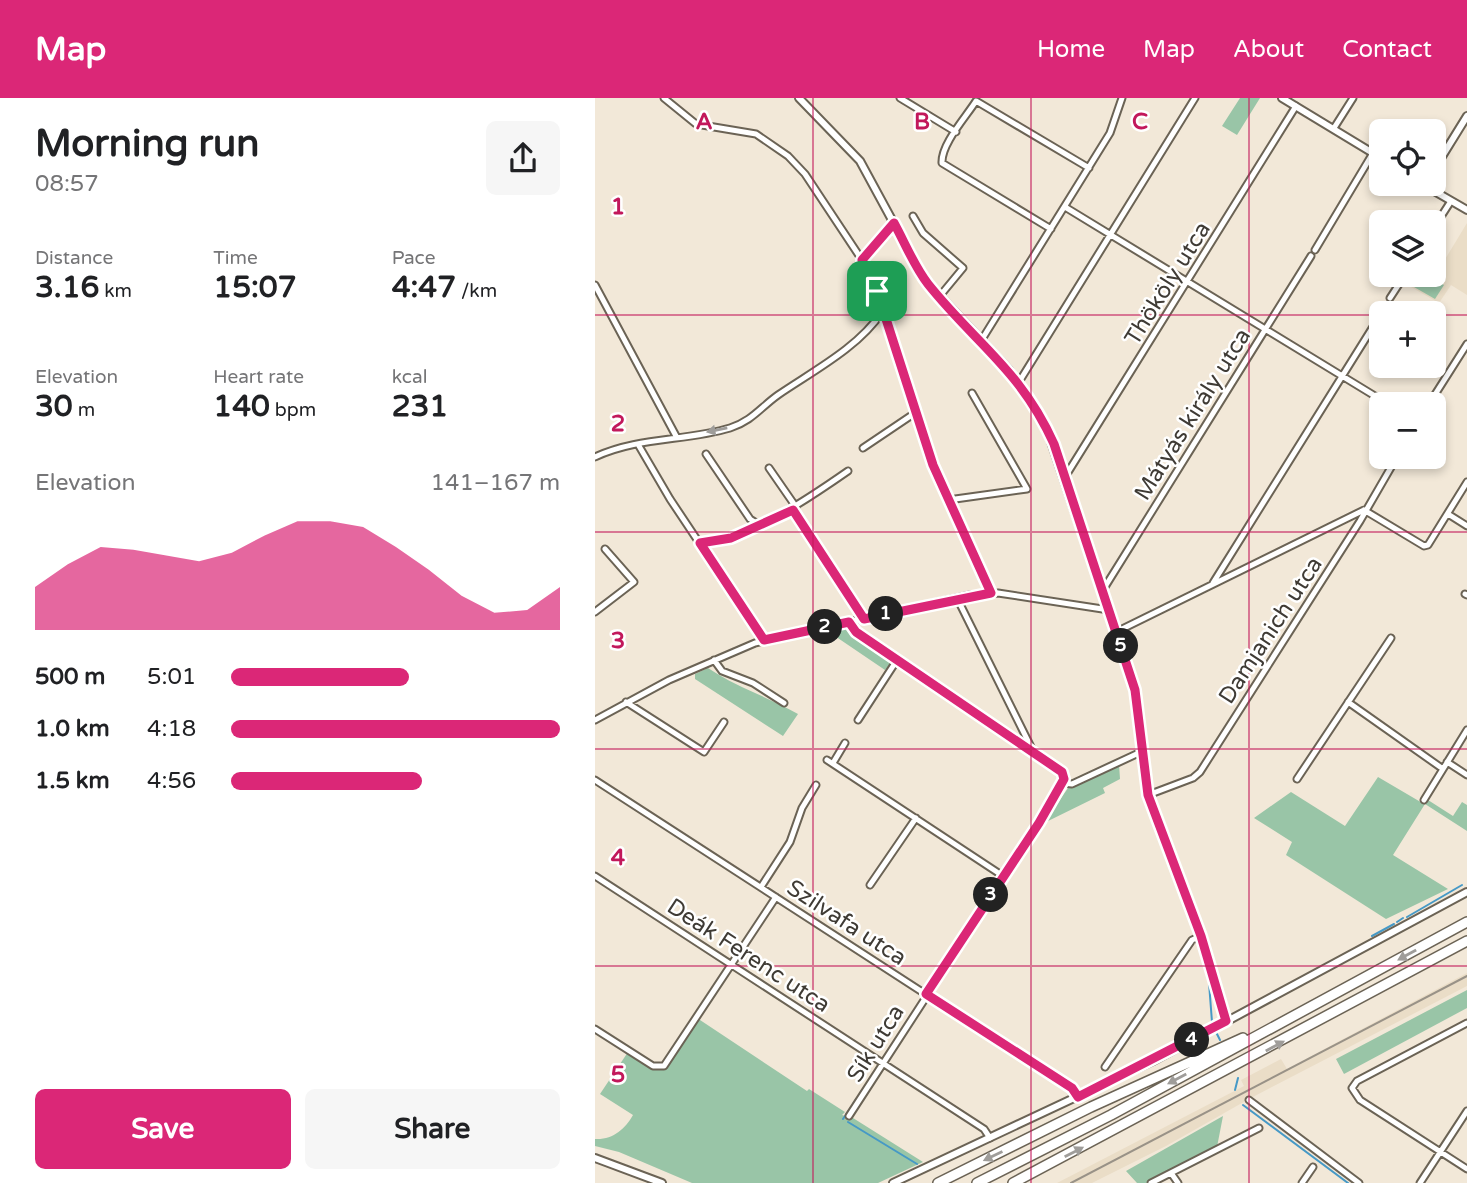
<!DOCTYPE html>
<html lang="en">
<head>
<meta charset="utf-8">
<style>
	body { margin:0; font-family:"Varela Round",sans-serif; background:#f6f6f6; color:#202124; height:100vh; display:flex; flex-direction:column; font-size:26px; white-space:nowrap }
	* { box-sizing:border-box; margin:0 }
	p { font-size:23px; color:#757577 }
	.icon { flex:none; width:38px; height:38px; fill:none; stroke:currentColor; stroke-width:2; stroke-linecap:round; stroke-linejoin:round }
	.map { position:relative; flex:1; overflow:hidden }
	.panel { display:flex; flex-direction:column; background:#fff; width:595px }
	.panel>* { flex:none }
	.controls { position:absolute; left:774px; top:21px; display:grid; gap:14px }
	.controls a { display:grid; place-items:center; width:77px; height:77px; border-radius:10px; background:#fff; box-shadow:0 4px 10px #0003; font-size:35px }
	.pin { position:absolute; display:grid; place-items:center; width:60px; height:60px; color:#fff; margin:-30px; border-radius:14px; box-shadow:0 4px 10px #0006 }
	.km { position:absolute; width:35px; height:35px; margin:-18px; border-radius:50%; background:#222; color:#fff; font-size:19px; line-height:35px; text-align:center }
	.round { display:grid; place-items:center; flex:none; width:74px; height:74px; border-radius:10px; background:#f6f6f6 }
	.head { display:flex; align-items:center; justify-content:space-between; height:119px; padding:0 35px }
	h1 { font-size:38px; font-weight:700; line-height:52px }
	.metrics { display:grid; grid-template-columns:repeat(3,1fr); gap:10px; height:119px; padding:7px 35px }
	.metrics div { display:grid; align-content:center }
	.metrics b { font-size:30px; font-weight:700 }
	.metrics small { font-size:19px; font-weight:400 }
	.metrics p { font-size:19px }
	.chart { height:196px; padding:14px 35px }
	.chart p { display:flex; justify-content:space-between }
	.chart svg { width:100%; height:126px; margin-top:7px; fill:#db2777; opacity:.7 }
	.button { display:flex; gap:14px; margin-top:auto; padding:14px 35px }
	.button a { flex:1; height:80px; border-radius:10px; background:#db2777; color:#fff; font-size:28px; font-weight:700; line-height:80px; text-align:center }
	.button a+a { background:#f6f6f6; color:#202124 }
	ul { padding:0 35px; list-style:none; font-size:23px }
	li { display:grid; grid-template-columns:112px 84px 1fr; align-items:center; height:52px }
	li i { height:18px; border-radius:9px; background:#db2777 }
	header { display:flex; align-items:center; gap:42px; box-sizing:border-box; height:98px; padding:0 35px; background:#db2777; color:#fff }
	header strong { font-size:33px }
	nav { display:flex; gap:38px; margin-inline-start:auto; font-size:24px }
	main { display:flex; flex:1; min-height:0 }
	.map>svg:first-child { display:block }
	.built { fill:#eaddc7 }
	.green { fill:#99c5a7 }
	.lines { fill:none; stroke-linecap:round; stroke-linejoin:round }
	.stream { stroke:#4699c6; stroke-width:2 }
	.minor-casing { stroke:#6b6355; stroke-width:9 }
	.tertiary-casing { stroke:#6b6355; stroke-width:10 }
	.trunk-casing { stroke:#6b6355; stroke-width:12 }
	.minor { stroke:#fff; stroke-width:5 }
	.tertiary { stroke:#fff; stroke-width:6 }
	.trunk { stroke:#fff; stroke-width:9 }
	.rail { stroke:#999287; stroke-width:2 }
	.oneway { fill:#9f9d9a }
	.route-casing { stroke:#fff; stroke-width:14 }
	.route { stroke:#db2777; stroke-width:9 }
	.grid { fill:none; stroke:#c2185b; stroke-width:2; stroke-opacity:0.55 }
	.labels { text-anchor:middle; stroke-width:5; stroke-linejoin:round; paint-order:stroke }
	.street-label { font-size:23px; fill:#3f3b35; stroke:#fff }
	.grid-label { font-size:23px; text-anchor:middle; font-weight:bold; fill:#c2185b; stroke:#fff; stroke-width:5; stroke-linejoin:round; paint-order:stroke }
</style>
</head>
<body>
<header>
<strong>Map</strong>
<nav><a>Home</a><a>Map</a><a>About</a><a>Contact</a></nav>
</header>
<main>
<section class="panel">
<div class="head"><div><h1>Morning run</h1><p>08:57</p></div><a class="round"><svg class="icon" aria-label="share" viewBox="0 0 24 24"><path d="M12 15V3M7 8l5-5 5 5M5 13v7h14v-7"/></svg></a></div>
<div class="metrics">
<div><p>Distance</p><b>3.16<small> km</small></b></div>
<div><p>Time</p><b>15:07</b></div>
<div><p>Pace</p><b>4:47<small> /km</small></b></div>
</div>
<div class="metrics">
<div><p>Elevation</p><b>30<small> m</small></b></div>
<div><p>Heart rate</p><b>140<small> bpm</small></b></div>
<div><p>kcal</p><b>231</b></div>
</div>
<div class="chart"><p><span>Elevation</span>141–167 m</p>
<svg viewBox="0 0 160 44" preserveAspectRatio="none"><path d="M0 44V29L10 21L20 15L30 16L40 18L50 20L60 17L70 11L80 6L90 6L100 8L110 15L120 23L130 32L140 38L150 37L160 29V44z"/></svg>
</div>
<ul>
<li><b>500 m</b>5:01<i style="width:54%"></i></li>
<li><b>1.0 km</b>4:18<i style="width:100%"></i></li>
<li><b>1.5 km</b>4:56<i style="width:58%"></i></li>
</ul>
<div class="button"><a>Save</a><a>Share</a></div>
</section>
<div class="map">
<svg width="872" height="1085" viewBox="0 0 872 1085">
	<rect width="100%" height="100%" fill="#f2e8d8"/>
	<!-- built -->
	<path class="built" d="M 872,125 L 872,197 L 856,187 L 844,205 L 809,185 L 815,177 L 838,177 L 838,163 L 846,168 Z
		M 872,875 L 872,888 L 654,1001 L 571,1048 L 497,1085 L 462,1085 L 649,988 L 646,982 L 686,961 L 692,971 Z"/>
	<!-- green -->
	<path class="green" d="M 645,0 L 665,0 L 642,37 L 627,28 Z
		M 817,177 L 832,177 L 849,187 L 840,201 L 812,185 Z
		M 250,528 L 298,562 L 290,572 L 231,532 Z
		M 113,570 C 141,589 173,599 203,616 L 188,638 L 100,581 L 100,576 Z
		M 524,666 L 525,681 L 508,690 L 510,695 L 449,725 L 473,690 Z
		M 783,679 L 829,706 L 833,702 L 858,718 L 867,704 L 872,707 L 872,733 L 830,706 L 798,757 L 853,791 L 791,821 L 691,757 L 697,744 L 659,720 L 696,694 L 750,728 Z
		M 872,892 L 872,910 L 749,976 L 741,961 Z
		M 102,920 L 212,993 L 214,991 L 250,1014 L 247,1017 L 258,1020 L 328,1064 L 283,1085 L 97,1085 L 24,1054 L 0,1048 L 0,1041 C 18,1042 30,1031 38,1017 L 5,996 L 33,954 L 65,972 L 72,968 Z
		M 628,1018 L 622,1049 L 551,1085 L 542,1085 L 531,1073 Z"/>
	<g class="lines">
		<!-- stream -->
		<path class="stream" d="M 812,819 L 867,787
			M 802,824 L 808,820
			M 777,838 L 799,826
			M 614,885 L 617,924
			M 621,934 L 625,942
			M 640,992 L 643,980
			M 258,1006 L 262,1000
			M 648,1007 L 753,1085
			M 248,1021 L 257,1008
			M 253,1024 L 322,1066"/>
		<!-- minor casing -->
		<g class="minor-casing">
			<path id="minor" d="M 69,0 L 101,26 L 161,36 L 193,58 L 210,76 L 267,162 L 282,193 L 338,367 L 396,494
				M 305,0 L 361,34
				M 739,30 L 758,0
				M 470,109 L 793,306
				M 318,118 L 328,135 L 368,170 L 344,199
				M 456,131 L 347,65 C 346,46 371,19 381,3 L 494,70
				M 838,131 L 856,103
				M 720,152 L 778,55
				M 267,162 L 299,125
				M 0,187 L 81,338
				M 795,200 L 810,177
				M 386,243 L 515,35 L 527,0
				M 424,284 L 600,0
				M 834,306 L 872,246
				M 44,348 L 75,401 L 169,542
				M 268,350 L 320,315
				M 111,356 L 155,421 L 163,426
				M 0,359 C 42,339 92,343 135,330 C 157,323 166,309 183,297 C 218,273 263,250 287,214
				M 174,370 L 201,409
				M 470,379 L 701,8
				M 353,402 L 432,391 L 377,295
				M 198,412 L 269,521
				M 769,412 L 829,448 L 833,447 L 872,384
				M 853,416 L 872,428
				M 105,445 C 162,436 207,405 253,373
				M 618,485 L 786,216
				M 508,492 L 716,158
				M 870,496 L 872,497
				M 362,500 L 437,651
				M 0,514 L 39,484 L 10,451
				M 254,524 L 261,534 L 467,674 L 469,681 L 444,725 L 254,1018
				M 521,534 L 769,412
				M 119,562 L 127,573 L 158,585 L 189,605
				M 31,604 L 109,654 L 129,624
				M 753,604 L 848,671
				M 0,622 L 74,582 L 160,545 L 375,497 L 403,495 L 514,512
				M 263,622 L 302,562
				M 232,662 L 408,778
				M 852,664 L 872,677
				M 238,665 L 250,645
				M 702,681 L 796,540
				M 0,682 L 477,991 L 483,999
				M 467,685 L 477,686 L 548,653
				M 553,697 L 598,680 L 605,674 L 765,423 L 802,359
				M 829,702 L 872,632
				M 0,778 L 389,1031 L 395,1040
				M 275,787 L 321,720
				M 166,789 L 195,744 L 207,710 L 221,687
				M 872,925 L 762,983 L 757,990 L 765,1002 L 872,1071
				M 0,931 L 58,968 L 69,968 L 181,799
				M 510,969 L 597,842 L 606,838
				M 654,1002 L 764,1085
				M 576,1075 L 583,1085
				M 556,1085 L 664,1030
				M 707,1085 L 718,1069
				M 825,1085 L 872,1013"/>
		</g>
		<!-- tertiary casing -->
		<g class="tertiary-casing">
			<path id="tertiary" d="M 204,0 L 265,63 L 329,181 L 414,272 L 449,323 L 540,592 L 553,697 L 606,838 L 631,923
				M 687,0 L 786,60
				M 838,73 L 872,18
				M 827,86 L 872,112
				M 0,1060 L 67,1085
				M 298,1085 L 558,963 L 872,794"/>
		</g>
		<!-- trunk casing -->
		<g class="trunk-casing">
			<path id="trunk" d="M 343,1085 L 496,1009 L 648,940
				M 382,1085 L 516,1017 L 872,824
				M 418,1085 L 872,843"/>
		</g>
		<!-- minor -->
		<use href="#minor" class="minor"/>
		<!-- tertiary -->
		<use href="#tertiary" class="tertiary"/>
		<!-- trunk -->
		<use href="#trunk" class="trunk"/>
		<!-- rail -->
		<path class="rail" d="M 476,1085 L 872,878"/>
	</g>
	<!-- one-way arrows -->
	<defs><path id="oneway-solid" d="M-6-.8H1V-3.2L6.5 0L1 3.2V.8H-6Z" transform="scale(1.75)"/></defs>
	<g class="oneway">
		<use href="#oneway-solid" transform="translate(122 332) rotate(169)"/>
		<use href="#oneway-solid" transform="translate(812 857) rotate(151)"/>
		<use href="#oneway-solid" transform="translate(680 948) rotate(-28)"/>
		<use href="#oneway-solid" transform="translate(582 981) rotate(152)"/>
		<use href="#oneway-solid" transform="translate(479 1054) rotate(-27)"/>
		<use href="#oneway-solid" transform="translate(398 1058) rotate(154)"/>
	</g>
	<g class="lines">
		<!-- route casing -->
		<g class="route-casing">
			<path id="route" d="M 299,125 C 310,145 319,168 333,186 C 380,245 426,272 459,346 L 540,592 L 553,697 L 606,838 L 631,923 L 483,999 L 477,990 L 331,896 L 444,725 L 469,681 L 467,674 L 261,534 L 254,524 L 169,542 L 105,445 L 136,440 L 198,412 L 269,521 L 396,495 L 338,367 L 282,193 L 267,162 Z"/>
		</g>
		<!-- route -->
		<use href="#route" class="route"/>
	</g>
	<!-- grid -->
	<path class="grid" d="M 218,0 L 218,1085M 436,0 L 436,1085M 654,0 L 654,1085M 0,217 L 786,217M 838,217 L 872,217M 0,434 L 872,434M 0,651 L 872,651M 0,868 L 872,868"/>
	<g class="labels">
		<!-- street labels -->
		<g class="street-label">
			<text transform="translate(572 185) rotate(-58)" y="8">Thököly utca</text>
			<text transform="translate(597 316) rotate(-58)" y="8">Mátyás király utca</text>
			<text transform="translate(675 532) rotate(-57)" y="8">Damjanich utca</text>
			<text transform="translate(252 824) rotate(33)" y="8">Szilvafa utca</text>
			<text transform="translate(154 857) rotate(33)" y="8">Deák Ferenc utca</text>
			<text transform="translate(280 945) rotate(-58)" y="8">Sík utca</text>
		</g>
	</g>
	<g class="grid-label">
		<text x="109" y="31">A</text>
		<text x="327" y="31">B</text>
		<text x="545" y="31">C</text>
		<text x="23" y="116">1</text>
		<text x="23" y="333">2</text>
		<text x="23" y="550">3</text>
		<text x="23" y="767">4</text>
		<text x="23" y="984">5</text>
	</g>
</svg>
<div class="controls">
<a><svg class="icon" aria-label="locate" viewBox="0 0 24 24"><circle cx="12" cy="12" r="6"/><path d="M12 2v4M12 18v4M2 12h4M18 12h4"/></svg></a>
<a><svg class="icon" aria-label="layers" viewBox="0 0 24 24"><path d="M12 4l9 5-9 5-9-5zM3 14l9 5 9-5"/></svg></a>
<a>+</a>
<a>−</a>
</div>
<div class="pin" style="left:282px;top:193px;background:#1e9e55"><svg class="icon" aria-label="arrive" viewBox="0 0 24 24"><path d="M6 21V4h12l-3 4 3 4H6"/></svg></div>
<b class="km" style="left:291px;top:516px">1</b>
<b class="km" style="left:230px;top:529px">2</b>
<b class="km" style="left:396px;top:797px">3</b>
<b class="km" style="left:597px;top:942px">4</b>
<b class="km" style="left:526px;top:548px">5</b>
</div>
</main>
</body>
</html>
